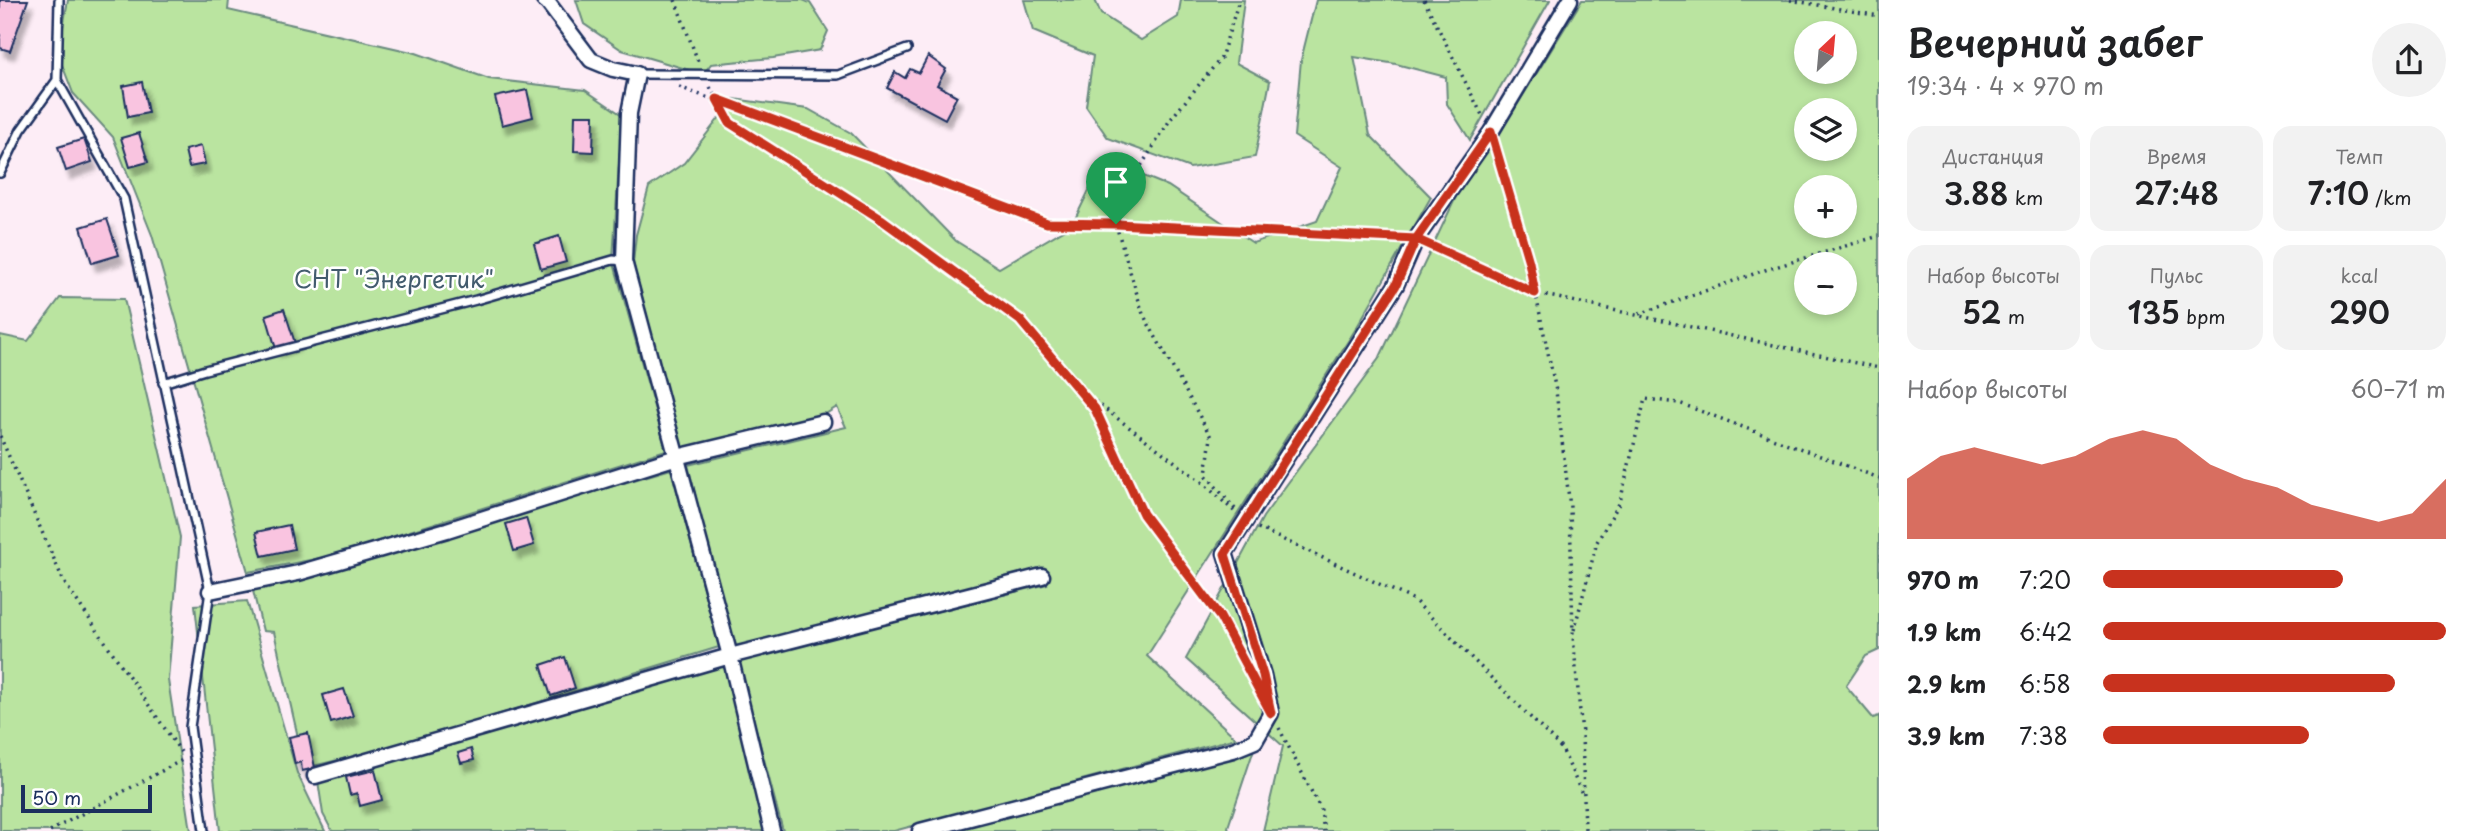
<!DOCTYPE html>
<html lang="ru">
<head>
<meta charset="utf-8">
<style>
	body { margin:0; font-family:"Playpen Sans",sans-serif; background:#f2f2f2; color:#202124; height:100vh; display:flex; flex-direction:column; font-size:26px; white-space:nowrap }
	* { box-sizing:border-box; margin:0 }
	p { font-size:23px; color:#757577 }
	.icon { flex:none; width:38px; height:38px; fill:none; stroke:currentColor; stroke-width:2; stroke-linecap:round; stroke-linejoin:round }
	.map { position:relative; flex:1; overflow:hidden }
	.drawer { display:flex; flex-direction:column; background:#fff; width:595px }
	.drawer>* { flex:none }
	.needle { width:46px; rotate:26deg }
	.controls { position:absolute; left:1794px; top:21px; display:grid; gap:14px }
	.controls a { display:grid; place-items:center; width:63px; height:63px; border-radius:50%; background:#fff; box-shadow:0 4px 10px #0003; font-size:35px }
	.scale { position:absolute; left:21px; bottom:18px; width:131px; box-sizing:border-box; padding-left:7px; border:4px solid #1b2f5e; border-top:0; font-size:19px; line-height:24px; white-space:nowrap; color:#1b2f5e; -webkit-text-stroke:5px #fff; paint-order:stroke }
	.pin { position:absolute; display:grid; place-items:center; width:60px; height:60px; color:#fff; margin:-72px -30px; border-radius:50% 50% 50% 0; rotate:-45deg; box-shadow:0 0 7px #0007 }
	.pin .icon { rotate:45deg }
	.round { display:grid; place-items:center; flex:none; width:74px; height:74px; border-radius:37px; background:#f2f2f2 }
	.headline { display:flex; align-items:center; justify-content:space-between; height:119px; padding:0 28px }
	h1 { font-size:38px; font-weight:600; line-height:52px }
	.metrics { display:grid; grid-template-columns:repeat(3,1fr); gap:10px; height:119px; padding:7px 28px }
	.metrics div { display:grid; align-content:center; border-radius:18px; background:#f2f2f2; text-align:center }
	.metrics b { font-size:30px; font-weight:600 }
	.metrics small { font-size:19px; font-weight:400 }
	.metrics p { font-size:19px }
	.chart { height:196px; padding:14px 28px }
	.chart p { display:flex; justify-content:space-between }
	.chart svg { width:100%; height:126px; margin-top:7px; fill:#c8321e; opacity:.7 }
	ul { padding:0 28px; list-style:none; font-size:23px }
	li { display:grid; grid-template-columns:112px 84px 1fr; align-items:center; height:52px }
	li i { height:18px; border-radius:9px; background:#c8321e }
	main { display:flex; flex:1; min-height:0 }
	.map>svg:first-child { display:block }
	.green { fill:#bae4a0; stroke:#6a8a7f; stroke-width:2; fill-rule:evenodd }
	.building { fill:#f9c4e0; stroke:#1b2f5e; stroke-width:2; filter:url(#shadow) }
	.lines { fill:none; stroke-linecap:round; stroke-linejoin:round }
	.service-casing { stroke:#1b2f5e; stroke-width:12 }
	.minor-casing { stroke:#1b2f5e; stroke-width:19 }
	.path { stroke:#1b2f5e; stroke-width:3.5; stroke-dasharray:2 5; stroke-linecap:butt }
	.service { stroke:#fff; stroke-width:7 }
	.minor { stroke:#fff; stroke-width:14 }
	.route-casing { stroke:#fff; stroke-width:14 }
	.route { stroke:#c8321e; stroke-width:9 }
	.labels { text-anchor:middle; stroke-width:5; stroke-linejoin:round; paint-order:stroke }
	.park-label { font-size:24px; fill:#435c6e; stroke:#fff }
</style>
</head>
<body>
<main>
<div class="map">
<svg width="1879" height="831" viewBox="0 0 1879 831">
	<defs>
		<filter id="shadow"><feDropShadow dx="4.5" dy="8" stdDeviation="2" flood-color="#0004"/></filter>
	</defs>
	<rect width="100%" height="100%" fill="#fdedf6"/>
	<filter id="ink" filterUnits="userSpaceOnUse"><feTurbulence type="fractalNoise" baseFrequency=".0143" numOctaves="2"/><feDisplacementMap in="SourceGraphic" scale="14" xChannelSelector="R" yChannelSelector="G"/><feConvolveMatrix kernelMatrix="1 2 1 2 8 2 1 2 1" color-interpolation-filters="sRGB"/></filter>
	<g filter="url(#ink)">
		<!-- green -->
		<path class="green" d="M 68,0 L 229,0 L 228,10 L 416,53 L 489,79 L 585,90 L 622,115 L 613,260 L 666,450 L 331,556 L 248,572 L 152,235 L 113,137 L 73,93 L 58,54 Z
			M 576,0 L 803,0 L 810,3 L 828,31 L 820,50 L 773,58 L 711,64 L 703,74 L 622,50 L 584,24 Z
			M 1024,0 L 1095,0 L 1101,14 L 1141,40 L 1178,17 L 1181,0 L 1244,0 L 1236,63 L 1270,81 L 1255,157 L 1190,168 L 1108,138 L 1086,106 L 1093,56 L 1033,31 Z
			M 1316,0 L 1550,0 L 1470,140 L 1447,104 L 1446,77 L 1396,64 L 1354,57 L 1370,135 L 1431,197 L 1357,327 L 1147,656 L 1236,738 L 894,831 L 783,831 L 738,661 L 1047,584 L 1042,576 L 740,650 L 732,646 L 688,465 L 846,427 L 837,407 L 819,418 L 682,448 L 633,263 L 636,235 L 649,187 L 684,163 L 734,99 L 808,109 L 851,133 L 956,241 L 999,268 L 1072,225 L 1104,160 L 1168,186 L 1253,243 L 1317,221 L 1342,167 L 1294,136 L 1301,60 Z
			M 1582,0 L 1879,0 L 1879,650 L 1866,656 L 1846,686 L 1873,718 L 1879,716 L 1879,831 L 1263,831 L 1283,746 L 1186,659 L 1263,517 L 1380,357 L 1465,178 L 1514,110 ZM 1806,33 L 1844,33 L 1844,72 L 1806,72 ZM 1806,110 L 1844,110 L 1844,149 L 1806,149 ZM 1806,187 L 1844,187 L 1844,226 L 1806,226 ZM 1806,264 L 1844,264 L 1844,303 L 1806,303 Z
			M 60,298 L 124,299 L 180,537 L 168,680 L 191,831 L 0,831 L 0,335 L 28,341 Z
			M 671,469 L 719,647 L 396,746 L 305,768 L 274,632 L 263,631 L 252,587 L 299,579 Z
			M 247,601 L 297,773 L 325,831 L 220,831 L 195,605 Z
			M 724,666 L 766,831 L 332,831 L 323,814 L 318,781 Z
			M 1254,749 L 1228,827 L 1229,831 L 943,831 Z"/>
		<!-- building -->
		<path class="building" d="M 0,0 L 28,0 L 10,51 L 0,48 Z
			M 928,56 L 946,69 L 937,85 L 957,96 L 945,119 L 887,88 L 895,72 L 905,78 L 910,69 L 919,73 Z
			M 142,82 L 148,113 L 128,117 L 123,86 Z
			M 527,90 L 533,117 L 502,125 L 495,97 Z
			M 575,115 L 594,115 L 593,152 L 574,151 Z
			M 139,133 L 148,162 L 130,167 L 121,138 Z
			M 84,139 L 92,162 L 66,171 L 58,147 Z
			M 201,146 L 205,164 L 189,167 L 185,150 Z
			M 107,219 L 119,255 L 92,263 L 81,227 Z
			M 559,236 L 566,262 L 541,269 L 534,244 Z
			M 284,309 L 295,343 L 276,349 L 266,315 Z
			M 526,518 L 534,545 L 514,551 L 506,524 Z
			M 289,525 L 294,549 L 262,556 L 256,532 Z
			M 565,657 L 575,688 L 551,696 L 541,665 Z
			M 344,689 L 353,716 L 331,723 L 323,695 Z
			M 308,733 L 315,768 L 302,771 L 301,762 L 295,764 L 289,737 Z
			M 471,749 L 474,760 L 461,763 L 458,753 Z
			M 375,770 L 382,800 L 360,806 L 357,793 L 350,795 L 346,777 Z"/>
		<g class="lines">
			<!-- service casing -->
			<g class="service-casing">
				<path id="service" d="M 637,74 L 838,75 L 907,49
					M 57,80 L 124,199 L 210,591 L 190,727 L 204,831
					M 0,173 L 21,130 L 57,80 L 59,0
					M 163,383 L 205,370 L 476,300 L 613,260 L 624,261"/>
			</g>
			<!-- minor casing -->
			<g class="minor-casing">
				<path id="minor" d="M 544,0 L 548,3 L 591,60 L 613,69 L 637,74 L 629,113 L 624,261 L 730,656 L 772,831
					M 210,591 L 298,573 L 447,530 L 677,457 L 823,422
					M 315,776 L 730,656 L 1042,576
					M 920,831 L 1233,750 L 1255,741 L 1271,713 L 1263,675 L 1225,553 L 1396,285 L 1416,239 L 1491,132 L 1570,0"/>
			</g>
			<!-- path -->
			<path class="path" d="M 675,0 L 699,64
				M 1424,0 L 1483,117
				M 1790,0 L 1879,16
				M 679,87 L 1047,223 L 1399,239
				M 710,87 L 730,123 L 881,219 L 1020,319 L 1095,409 L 1143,515 L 1220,616 L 1236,647
				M 1496,150 L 1529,262 L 1556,391 L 1570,507 L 1573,636 L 1582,734 L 1585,831
				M 1430,246 L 1535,293 L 1879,368
				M 1639,314 L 1765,270 L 1879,236
				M 1084,393 L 1203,483 L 1235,512
				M 0,436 L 64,582 L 181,752
				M 1235,509 L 1206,475 L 1211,437 L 1143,314 L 1112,212 L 1170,120 L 1221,58 L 1239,0
				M 1258,528 L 1414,600 L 1562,749 L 1583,796
				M 1574,630 L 1597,542 L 1620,502 L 1645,399 L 1679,403 L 1879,478
				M 1279,728 L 1321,810 L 1324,831
				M 50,831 L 184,759"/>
			<!-- service -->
			<use href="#service" class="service"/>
			<!-- minor -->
			<use href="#minor" class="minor"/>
		</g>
	</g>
	<g class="lines" filter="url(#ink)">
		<!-- route casing -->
		<g class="route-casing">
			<path id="route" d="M 1116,224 L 1047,223 L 717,99 L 730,123 L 881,219 L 1020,320 L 1095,409 L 1143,514 L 1220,617 L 1271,713 L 1263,675 L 1225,554 L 1396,285 L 1416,239 L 1535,293 L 1529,262 L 1491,132 L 1416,239 L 1116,224"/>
		</g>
		<!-- route -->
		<use href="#route" class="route"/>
	</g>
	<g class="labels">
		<!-- park labels -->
		<g class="park-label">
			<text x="394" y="288">СНТ "Энергетик"</text>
		</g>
	</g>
</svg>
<div class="controls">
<a><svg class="needle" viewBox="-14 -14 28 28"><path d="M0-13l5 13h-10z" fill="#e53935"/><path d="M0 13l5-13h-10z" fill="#757577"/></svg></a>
<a><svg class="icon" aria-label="layers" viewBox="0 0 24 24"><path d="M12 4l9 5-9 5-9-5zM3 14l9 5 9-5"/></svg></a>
<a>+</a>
<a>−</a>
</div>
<div class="scale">50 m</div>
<div class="pin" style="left:1116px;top:224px;background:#1e9e55"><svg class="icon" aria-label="arrive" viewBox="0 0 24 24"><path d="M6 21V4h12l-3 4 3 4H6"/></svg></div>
</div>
<section class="drawer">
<div class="headline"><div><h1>Вечерний забег</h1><p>19:34 · 4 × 970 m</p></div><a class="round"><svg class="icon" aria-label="share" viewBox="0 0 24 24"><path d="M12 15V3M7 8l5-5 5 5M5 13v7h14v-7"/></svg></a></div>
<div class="metrics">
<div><p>Дистанция</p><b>3.88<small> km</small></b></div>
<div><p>Время</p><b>27:48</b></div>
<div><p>Темп</p><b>7:10<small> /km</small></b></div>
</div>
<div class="metrics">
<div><p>Набор высоты</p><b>52<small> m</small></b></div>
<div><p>Пульс</p><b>135<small> bpm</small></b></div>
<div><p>kcal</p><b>290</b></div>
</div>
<div class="chart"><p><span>Набор высоты</span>60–71 m</p>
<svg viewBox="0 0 160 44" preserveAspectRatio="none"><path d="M0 44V23L10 15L20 12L30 15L40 18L50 15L60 9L70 6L80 9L90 18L100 23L110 26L120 32L130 35L140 38L150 35L160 23V44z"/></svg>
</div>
<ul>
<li><b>970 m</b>7:20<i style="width:70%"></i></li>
<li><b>1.9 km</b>6:42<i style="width:100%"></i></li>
<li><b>2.9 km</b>6:58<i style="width:85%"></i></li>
<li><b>3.9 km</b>7:38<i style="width:60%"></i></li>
</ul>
</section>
</main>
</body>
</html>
